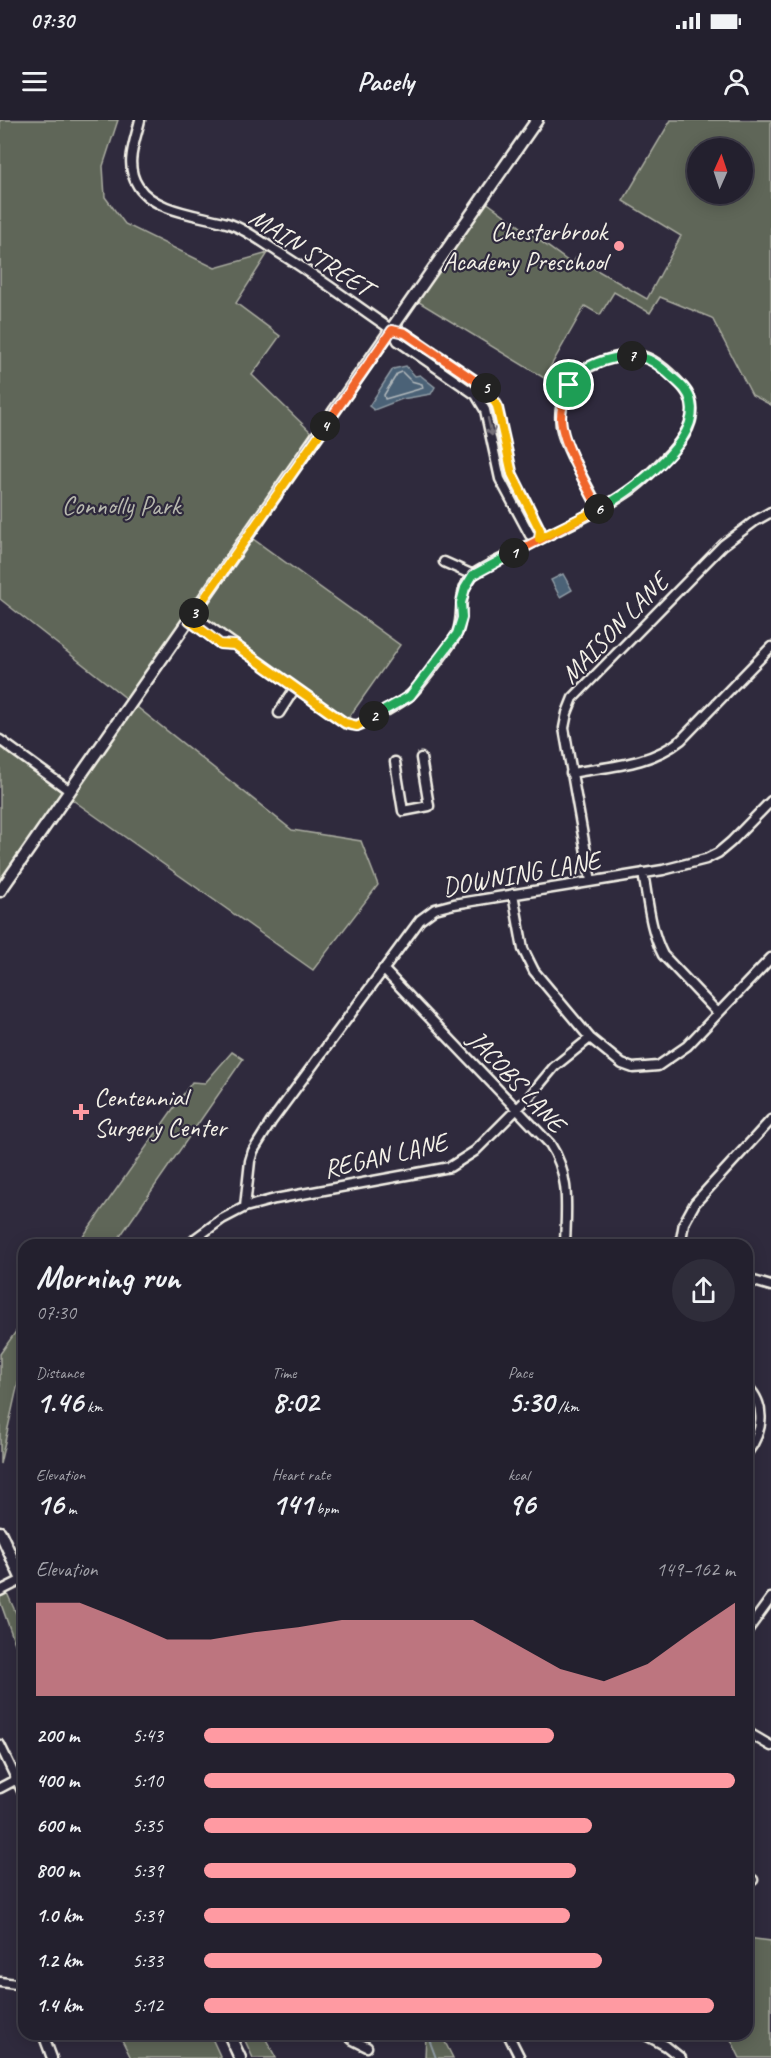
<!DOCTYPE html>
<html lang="en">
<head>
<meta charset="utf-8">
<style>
	body { margin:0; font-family:Caveat,sans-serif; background:#2f2d3a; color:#f1f3f6; height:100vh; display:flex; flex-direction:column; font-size:22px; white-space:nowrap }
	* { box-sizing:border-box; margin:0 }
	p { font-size:20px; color:#a3a3aa }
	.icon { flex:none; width:33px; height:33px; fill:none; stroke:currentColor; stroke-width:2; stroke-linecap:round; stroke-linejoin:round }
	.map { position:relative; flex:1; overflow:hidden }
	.side { position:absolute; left:18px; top:1119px; width:735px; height:801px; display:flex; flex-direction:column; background:#23202e; border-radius:18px; box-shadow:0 3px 15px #0003,0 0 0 2px #403e4a }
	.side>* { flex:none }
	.needle { width:39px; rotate:3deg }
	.fabs { position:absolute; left:687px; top:18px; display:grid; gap:12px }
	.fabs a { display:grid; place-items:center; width:66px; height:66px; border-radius:50%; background:#23202e; box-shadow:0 3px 15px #0003,0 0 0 2px #403e4a; font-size:30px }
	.pin { position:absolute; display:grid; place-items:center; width:51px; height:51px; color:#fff; margin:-26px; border:3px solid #fff; border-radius:50%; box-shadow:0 2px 6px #0007 }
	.km { position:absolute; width:30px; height:30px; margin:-15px; border-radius:50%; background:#222; color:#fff; font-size:16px; line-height:30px; text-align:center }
	.round { display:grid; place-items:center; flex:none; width:63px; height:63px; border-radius:32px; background:#2f2d3a }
	.headline { display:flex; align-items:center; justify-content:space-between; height:102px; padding:0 18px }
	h1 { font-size:33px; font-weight:700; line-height:45px }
	.figures { display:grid; grid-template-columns:repeat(3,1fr); gap:9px; height:102px; padding:6px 18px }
	.figures div { display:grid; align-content:center }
	.figures b { font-size:30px; font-weight:700 }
	.figures small { font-size:16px; font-weight:400 }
	.figures p { font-size:16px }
	.chart { height:168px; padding:12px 18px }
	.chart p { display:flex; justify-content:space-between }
	.chart svg { width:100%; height:108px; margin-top:6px; fill:#ff9aa2; opacity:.7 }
	ul { padding:0 18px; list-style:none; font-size:20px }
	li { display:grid; grid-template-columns:96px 72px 1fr; align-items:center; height:45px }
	li i { height:15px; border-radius:8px; background:#ff9aa2 }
	.status { display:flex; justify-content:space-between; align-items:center; height:42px; padding:0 30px; background:#23202e; direction:ltr }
	.status svg { height:16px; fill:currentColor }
	header { display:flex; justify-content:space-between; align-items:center; height:78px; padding:0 18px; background:#23202e; font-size:27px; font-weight:700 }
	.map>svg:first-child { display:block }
	.green { fill:#5f6659; stroke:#aaaca0; stroke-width:1.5; fill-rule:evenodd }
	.water { fill:#4c6277; stroke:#8f9ba4; stroke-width:1.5 }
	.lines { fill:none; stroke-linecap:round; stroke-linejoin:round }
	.shore { stroke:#b1b8bb; stroke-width:1.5 }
	.stream { stroke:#8f9ba4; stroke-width:2 }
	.minor-casing { stroke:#f4f1e8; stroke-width:13 }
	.tertiary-casing { stroke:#f4f1e8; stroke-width:15 }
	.secondary-casing { stroke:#f4f1e8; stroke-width:15 }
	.minor { stroke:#2f2a3d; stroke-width:8 }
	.tertiary { stroke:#2f2a3d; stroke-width:10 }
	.secondary { stroke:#2f2a3d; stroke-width:10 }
	.oneway { stroke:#747079 }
	.split-1-casing { stroke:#fff; stroke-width:12 }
	.split-2-casing { stroke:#fff; stroke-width:12 }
	.split-3-casing { stroke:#fff; stroke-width:12 }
	.split-4-casing { stroke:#fff; stroke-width:12 }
	.split-5-casing { stroke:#fff; stroke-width:12 }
	.split-6-casing { stroke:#fff; stroke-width:12 }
	.split-7-casing { stroke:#fff; stroke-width:12 }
	.split-8-casing { stroke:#fff; stroke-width:12 }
	.split-1 { stroke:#f0652b; stroke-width:8 }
	.split-2 { stroke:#22a559; stroke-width:8 }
	.split-3 { stroke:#f5b400; stroke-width:8 }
	.split-4 { stroke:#f5b400; stroke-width:8 }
	.split-5 { stroke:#f0652b; stroke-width:8 }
	.split-6 { stroke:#f5b400; stroke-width:8 }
	.split-7 { stroke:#22a559; stroke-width:8 }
	.split-8 { stroke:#22a559; stroke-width:8 }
	.poi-dot { fill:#ff9aa2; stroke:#2f2a3d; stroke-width:2 }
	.labels { text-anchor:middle; stroke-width:4.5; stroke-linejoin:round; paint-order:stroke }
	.poi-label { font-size:26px; fill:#f4f1e8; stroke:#2f2a3d; text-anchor:end }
	.street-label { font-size:26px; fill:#f4f1e8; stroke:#2f2a3d }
	.park-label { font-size:26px; fill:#b8b9af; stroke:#2f2a3d }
</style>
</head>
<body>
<div class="status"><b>07:30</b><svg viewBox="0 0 49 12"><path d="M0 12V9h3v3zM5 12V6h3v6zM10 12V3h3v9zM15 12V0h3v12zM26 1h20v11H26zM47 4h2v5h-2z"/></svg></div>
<header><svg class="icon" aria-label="menu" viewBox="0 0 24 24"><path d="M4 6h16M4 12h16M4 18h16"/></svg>Pacely<svg class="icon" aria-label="person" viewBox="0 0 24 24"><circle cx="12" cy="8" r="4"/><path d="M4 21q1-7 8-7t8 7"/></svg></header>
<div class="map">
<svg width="771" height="1938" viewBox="0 0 771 1938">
	<rect width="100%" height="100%" fill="#2f2a3d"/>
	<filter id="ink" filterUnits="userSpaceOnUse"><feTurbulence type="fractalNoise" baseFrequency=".0167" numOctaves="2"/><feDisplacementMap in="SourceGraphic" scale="12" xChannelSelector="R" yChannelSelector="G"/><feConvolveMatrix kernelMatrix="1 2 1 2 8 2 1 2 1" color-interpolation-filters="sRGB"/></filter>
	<g filter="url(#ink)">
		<!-- green -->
		<path class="green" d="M 0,0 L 118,0 L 103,46 L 105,77 L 125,104 L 215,148 L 268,133 L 236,183 L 280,216 L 252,255 L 317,318 L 249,416 L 400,525 L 345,603 L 193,495 L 132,583 L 292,710 L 361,721 L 378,765 L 313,850 L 67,676 L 0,771 L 0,627 L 67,676 L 132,583 L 0,479 Z
			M 671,0 L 771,0 L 771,285 L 752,275 L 712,198 L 660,177 L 650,193 L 614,172 L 600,195 L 585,186 L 544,258 L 414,179 L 482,79 L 572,144 L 576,138 L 647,179 L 681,116 L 623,81 ZM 698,28 L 742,28 L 742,74 L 698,74 Z
			M 232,932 L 243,939 L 114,1125 L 77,1125 L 192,962 L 205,963 Z
			M 24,1200 L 24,1255 L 18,1263 L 0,1344 L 0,1234 Z
			M 7,1473 L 24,1511 L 24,1549 L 0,1481 L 0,1476 Z
			M 747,1818 L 771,1821 L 771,1938 L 740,1938 L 731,1920 L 724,1914 L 747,1914 Z
			M 119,1914 L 210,1914 L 221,1938 L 131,1938 Z
			M 242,1914 L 263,1914 L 276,1938 L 253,1938 Z
			M 426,1914 L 441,1914 L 453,1938 L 425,1938 Z"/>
		<!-- water -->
		<path class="water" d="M 406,246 L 415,256 L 420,255 L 435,267 L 431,274 L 402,279 L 374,290 L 369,286 L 393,249 Z
			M 563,454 L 572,470 L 560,477 L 551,460 Z"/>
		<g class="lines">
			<!-- shore -->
			<path class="shore" d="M 402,252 L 411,261 L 422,264 L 423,268 L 385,279 L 384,275 L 397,254 Z"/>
			<!-- stream -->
			<path class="stream" d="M 427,1914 L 436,1938"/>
			<!-- minor casing -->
			<g class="minor-casing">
				<path id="minor" d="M 140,0 C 135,22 124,45 138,66 C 154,92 202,95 230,104 C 247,110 262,122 278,132 C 317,156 354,184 392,210 L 398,221 L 476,275 L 485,290 L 500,359 L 530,415 L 539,419 L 540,410 L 512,354 L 497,286 L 486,268 L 405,213 L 392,210
					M 444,442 L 473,455
					M 193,495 L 345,603 C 349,604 354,606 358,605 C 366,603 402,582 409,576 C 416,571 456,519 458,511 C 464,493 457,470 473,455 C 482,447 509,436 521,429 C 555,410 593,396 625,374 C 643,363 657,346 672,331 C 688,314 702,289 683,267 C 673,256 655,238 640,236 C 624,234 605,239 591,246 C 566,258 555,288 563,315 C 570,337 588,367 599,389
					M 189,500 L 220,523 L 234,524
					M 279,593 L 295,568
					M 0,620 L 70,671
					M 395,642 L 403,691 L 429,686 L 421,638
					M 571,653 C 610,646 650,645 681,620 L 771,527
					M 643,753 C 648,780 650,810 663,835 L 718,893
					M 591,761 L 564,608 L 567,593 L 573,578 L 723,425 L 755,401 L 771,392
					M 513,774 L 523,829 L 534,851 L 590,918 L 622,944 L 633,948 L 658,946 L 687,926 L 771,838
					M 383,849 L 550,1024 C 571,1056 566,1088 565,1125
					M 245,1087 L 250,1041 L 253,1031 L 271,1002 L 420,800 L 435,789 L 454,784 L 663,750 L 706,739 L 718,733 L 731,722 L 771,681
					M 190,1125 L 196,1118 L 222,1099 L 245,1087 L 275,1079 L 450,1047 L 475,1031 L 529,977 L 554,947 L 590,918
					M 680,1125 L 684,1103 L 695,1083 L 771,1000
					M 747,1159 L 771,1166
					M 747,1266 C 767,1286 763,1312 747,1333
					M 0,1471 L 22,1460
					M 747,1511 L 771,1478
					M 747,1612 L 771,1626
					M 0,1625 L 24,1675
					M 0,1668 L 17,1659
					M 747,1758 L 753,1760
					M 0,1862 L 24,1865
					M 43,1914 L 52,1938
					M 346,1914 L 353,1920 L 367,1927
					M 508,1914 L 520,1938
					M 644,1914 L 666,1926 L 681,1938"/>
			</g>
			<!-- tertiary casing -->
			<g class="tertiary-casing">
				<path id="tertiary" d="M 0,1412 L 24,1464
					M 229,1914 L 240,1938"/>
			</g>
			<!-- secondary casing -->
			<g class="secondary-casing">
				<path id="secondary" d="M 0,771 L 537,0"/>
			</g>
			<!-- minor -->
			<use href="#minor" class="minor"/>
			<!-- tertiary -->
			<use href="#tertiary" class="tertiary"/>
			<!-- secondary -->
			<use href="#secondary" class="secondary"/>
		</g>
		<!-- one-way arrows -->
		<defs><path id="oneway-shaft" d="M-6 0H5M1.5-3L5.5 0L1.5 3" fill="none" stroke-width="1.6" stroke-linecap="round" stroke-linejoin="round" transform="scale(1.5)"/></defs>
		<use class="oneway" href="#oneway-shaft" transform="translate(490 307) rotate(77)"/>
	</g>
	<g class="lines" filter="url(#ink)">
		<!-- split-1 casing -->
		<g class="split-1-casing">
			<path id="split-1" d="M 514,433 L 599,389 C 587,366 561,322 561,297 C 561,286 565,276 569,265"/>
		</g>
		<!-- split-2 casing -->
		<g class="split-2-casing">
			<path id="split-2" d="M 374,596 L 410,576 L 457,514 L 462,498 L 461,483 L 465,468 L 473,455 L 514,433"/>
		</g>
		<!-- split-3 casing -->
		<g class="split-3-casing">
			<path id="split-3" d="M 194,493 L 189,500 L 220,524 L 235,525 L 345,603 L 357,606 L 374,596"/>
		</g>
		<!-- split-4 casing -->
		<g class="split-4-casing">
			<path id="split-4" d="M 194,493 L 325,306"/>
		</g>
		<!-- split-5 casing -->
		<g class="split-5-casing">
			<path id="split-5" d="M 325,306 L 392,210 L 405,213 L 486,268"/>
		</g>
		<!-- split-6 casing -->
		<g class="split-6-casing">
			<path id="split-6" d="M 486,268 L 497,286 L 512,354 L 540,410 L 539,419 L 599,389"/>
		</g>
		<!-- split-7 casing -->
		<g class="split-7-casing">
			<path id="split-7" d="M 599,389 C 629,373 701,322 691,282 C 689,271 680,264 672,257 C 660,246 649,236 632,236"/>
		</g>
		<!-- split-8 casing -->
		<g class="split-8-casing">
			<path id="split-8" d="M 569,265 C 573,261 577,254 582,251 C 595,242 616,236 632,236"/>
		</g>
		<!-- split-1 -->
		<use href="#split-1" class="split-1"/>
		<!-- split-2 -->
		<use href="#split-2" class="split-2"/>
		<!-- split-3 -->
		<use href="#split-3" class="split-3"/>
		<!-- split-4 -->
		<use href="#split-4" class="split-4"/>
		<!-- split-5 -->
		<use href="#split-5" class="split-5"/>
		<!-- split-6 -->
		<use href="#split-6" class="split-6"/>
		<!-- split-7 -->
		<use href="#split-7" class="split-7"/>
		<!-- split-8 -->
		<use href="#split-8" class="split-8"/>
	</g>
	<!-- markers -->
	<g class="poi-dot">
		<circle cx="619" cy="126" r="6"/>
		<path d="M78 983h6v6h6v6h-6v6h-6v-6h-6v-6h6z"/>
	</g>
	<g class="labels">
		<!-- poi labels -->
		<g class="poi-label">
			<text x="607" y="120">Chesterbrook<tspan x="607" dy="30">Academy Preschool</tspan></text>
			<text x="94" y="986" text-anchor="start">Centennial<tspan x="94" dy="30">Surgery Center</tspan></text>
		</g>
		<!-- street labels -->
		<g class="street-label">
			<text transform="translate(311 132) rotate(33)" y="9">MAIN STREET</text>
			<text transform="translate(614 508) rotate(-46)" y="9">MAISON LANE</text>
			<text transform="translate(521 753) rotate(-10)" y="9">DOWNING LANE</text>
			<text transform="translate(517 961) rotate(47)" y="9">JACOBS LANE</text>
			<text transform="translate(385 1035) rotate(-13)" y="9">REGAN LANE</text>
		</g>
		<!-- park labels -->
		<g class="park-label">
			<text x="121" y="394">Connolly Park</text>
		</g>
	</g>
</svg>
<div class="fabs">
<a><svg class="needle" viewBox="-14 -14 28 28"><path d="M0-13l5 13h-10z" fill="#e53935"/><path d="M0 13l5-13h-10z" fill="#a3a3aa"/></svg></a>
</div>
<div class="pin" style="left:569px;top:265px;background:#1e9e55"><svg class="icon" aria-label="arrive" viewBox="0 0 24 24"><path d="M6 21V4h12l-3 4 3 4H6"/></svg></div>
<b class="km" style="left:514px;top:433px">1</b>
<b class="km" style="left:374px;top:596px">2</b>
<b class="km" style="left:194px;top:493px">3</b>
<b class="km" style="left:325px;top:306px">4</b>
<b class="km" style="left:486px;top:268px">5</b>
<b class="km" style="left:599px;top:389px">6</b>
<b class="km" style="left:632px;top:236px">7</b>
<section class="side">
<div class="headline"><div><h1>Morning run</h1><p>07:30</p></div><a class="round"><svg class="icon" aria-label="share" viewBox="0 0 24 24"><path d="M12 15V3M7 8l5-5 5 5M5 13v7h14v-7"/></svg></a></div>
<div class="figures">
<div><p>Distance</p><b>1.46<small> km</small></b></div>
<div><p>Time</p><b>8:02</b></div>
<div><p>Pace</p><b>5:30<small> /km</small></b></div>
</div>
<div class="figures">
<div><p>Elevation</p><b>16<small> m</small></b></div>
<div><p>Heart rate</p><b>141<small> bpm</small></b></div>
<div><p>kcal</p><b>96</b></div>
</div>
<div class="chart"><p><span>Elevation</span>149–162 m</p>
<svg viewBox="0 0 160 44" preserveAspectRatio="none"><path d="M0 44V6L10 6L20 13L30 21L40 21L50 18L60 16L70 13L80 13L90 13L100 13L110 23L120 33L130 38L140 31L150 18L160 6V44z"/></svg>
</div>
<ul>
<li><b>200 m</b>5:43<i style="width:66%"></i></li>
<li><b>400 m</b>5:10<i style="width:100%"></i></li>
<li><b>600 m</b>5:35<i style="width:73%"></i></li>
<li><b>800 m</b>5:39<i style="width:70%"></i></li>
<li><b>1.0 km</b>5:39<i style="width:69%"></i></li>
<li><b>1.2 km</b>5:33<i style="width:75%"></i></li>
<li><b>1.4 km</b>5:12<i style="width:96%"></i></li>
</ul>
</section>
</div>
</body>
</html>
